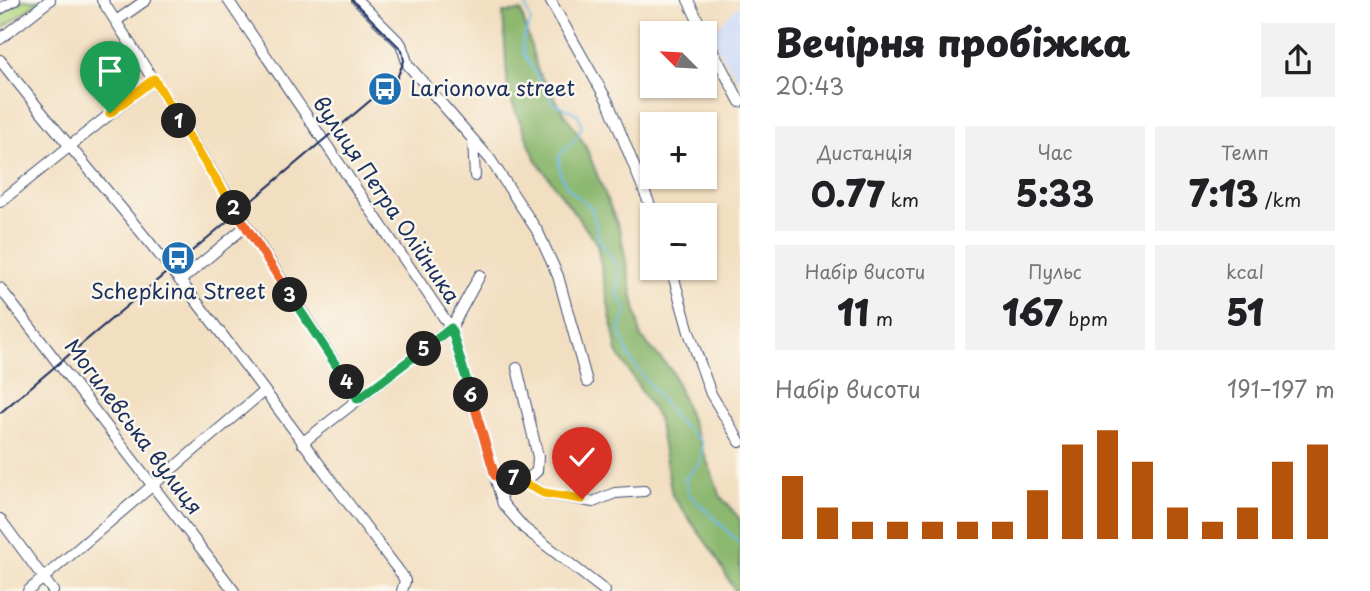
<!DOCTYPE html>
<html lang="uk">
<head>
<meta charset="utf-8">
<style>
	body { margin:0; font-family:"Playpen Sans",sans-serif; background:#f2f2f2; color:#202124; height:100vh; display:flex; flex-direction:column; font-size:26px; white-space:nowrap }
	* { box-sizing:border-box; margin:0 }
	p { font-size:23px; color:#757577 }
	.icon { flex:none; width:38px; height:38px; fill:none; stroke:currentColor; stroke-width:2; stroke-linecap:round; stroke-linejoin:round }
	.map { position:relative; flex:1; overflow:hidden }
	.details { display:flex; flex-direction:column; background:#fff; width:630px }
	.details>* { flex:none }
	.needle { width:46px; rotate:294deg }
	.tools { position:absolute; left:640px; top:21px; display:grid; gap:14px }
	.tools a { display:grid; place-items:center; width:77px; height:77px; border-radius:0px; background:#fff; box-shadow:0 2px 5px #0004; font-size:35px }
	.pin { position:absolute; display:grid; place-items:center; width:60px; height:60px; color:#fff; margin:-72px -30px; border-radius:50% 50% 50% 0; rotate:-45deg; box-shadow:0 0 7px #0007 }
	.pin .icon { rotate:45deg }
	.km { position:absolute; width:35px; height:35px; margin:-18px; border-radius:50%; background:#222; color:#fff; font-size:19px; line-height:35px; text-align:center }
	.round { display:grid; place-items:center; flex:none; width:74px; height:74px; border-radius:0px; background:#f2f2f2 }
	.head { display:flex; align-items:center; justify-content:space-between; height:119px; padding:0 35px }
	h1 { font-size:38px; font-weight:800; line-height:52px }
	.figures { display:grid; grid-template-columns:repeat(3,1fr); gap:10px; height:119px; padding:7px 35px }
	.figures div { display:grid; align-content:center; border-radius:0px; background:#f2f2f2; text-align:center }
	.figures b { font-size:35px; font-weight:800 }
	.figures small { font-size:19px; font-weight:400 }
	.figures p { font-size:19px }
	.chart { height:196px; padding:14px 35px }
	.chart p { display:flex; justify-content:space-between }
	.chart svg { width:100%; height:126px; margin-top:7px; stroke:#b45309; stroke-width:6 }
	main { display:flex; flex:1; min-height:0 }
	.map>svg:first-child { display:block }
	.built { fill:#cedafa }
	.green { fill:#b1d781; stroke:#668370; stroke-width:2 }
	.forest { fill:#8cb86f; stroke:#547466; stroke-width:2 }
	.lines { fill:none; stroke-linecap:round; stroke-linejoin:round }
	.stream { stroke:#6ebbe8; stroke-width:2 }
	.minor-casing { stroke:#3b496d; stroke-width:12 }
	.minor { stroke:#fff; stroke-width:10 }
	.tram { stroke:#1b2f5e; stroke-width:2 }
	.split-1-casing { stroke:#fff; stroke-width:14 }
	.split-2-casing { stroke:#fff; stroke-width:14 }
	.split-3-casing { stroke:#fff; stroke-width:14 }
	.split-4-casing { stroke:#fff; stroke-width:14 }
	.split-5-casing { stroke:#fff; stroke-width:14 }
	.split-6-casing { stroke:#fff; stroke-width:14 }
	.split-7-casing { stroke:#fff; stroke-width:14 }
	.split-8-casing { stroke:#fff; stroke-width:14 }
	.split-1 { stroke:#f5b400; stroke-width:9 }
	.split-2 { stroke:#f5b400; stroke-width:9 }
	.split-3 { stroke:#f0652b; stroke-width:9 }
	.split-4 { stroke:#22a559; stroke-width:9 }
	.split-5 { stroke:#22a559; stroke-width:9 }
	.split-6 { stroke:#22a559; stroke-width:9 }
	.split-7 { stroke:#f0652b; stroke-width:9 }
	.split-8 { stroke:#f5b400; stroke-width:9 }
	.labels { text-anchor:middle; stroke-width:5; stroke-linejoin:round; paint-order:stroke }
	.poi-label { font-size:21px; fill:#1b2f5e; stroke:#fbf7ec; text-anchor:start }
	.street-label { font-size:21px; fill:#1b2f5e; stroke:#fbf7ec }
</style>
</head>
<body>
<main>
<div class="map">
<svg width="740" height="591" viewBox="0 0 740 591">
	<rect width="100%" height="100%" fill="#fbf7ec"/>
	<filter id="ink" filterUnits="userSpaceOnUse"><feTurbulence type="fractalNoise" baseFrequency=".0143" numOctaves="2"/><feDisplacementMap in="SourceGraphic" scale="14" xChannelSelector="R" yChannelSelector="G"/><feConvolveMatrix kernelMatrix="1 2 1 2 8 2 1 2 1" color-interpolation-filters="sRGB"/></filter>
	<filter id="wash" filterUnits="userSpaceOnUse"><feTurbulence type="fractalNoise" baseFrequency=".00686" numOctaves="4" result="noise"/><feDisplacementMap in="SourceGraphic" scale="28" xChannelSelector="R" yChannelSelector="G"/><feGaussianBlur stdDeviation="1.57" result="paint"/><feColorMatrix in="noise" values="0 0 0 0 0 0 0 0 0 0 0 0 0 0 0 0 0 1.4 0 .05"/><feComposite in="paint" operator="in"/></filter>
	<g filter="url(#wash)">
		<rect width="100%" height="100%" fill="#f2dec0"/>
		<!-- built -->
		<path class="built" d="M 738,6 L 740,8 L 740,82 L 710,36 Z"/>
		<!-- green -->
		<path class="green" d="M 23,0 L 41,0 L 0,30 L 0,14 Z"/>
		<!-- forest -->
		<path class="forest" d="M 521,11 L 538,72 L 585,145 L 620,231 L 641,337 L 672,371 L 721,497 L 740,519 L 740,591 L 735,591 L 715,555 L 672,495 L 658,418 L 617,352 L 597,244 L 536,160 L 508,93 L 503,13 Z"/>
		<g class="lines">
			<!-- stream -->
			<path class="stream" d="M 524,0 L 531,21 L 522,42 L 524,54 L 553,103 L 578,114 L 582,126 L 577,137 L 559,156 C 557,184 572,192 592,208 L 599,240 L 619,269 L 617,295 L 627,308 L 620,332 L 629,357 L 676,420 L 701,441 C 705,461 700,464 685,478 L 689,494 L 740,543"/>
		</g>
	</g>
	<g filter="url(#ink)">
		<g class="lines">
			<!-- minor casing -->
			<g class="minor-casing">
				<path id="minor" d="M 102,0 L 358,399
					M 228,0 L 451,328 L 503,504 L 524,528 L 605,591
					M 357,0 L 401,44 L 408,65 L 490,159 L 538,232 L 558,276 L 587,382
					M 550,0 L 608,102 L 654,215
					M 688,0 L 704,33
					M 0,9 L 15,0
					M 116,21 L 146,0
					M 705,36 L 740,102
					M 0,39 L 50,0
					M 0,60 C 58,135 120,204 178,278 C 255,375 327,476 402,575 L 405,581 L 402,591
					M 473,141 L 475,176
					M 0,202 L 154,79
					M 671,268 L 689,332 L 711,394 L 740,442
					M 180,281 L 246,226
					M 0,288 L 234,591
					M 517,368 L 538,457 L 537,471 L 525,482
					M 302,443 L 451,328 L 480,275
					M 495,476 L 517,478 L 544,493 L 593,502 L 615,493 L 644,491
					M 0,519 L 53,591
					M 28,591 L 264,391"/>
			</g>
			<!-- minor -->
			<use href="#minor" class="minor"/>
			<!-- tram -->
			<path class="tram" d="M 0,413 L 397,78 L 404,61 L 402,50 L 352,0"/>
		</g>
	</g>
	<g class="lines" filter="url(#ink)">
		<!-- split-1 casing -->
		<g class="split-1-casing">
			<path id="split-1" d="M 110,113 L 154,79 L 179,121"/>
		</g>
		<!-- split-2 casing -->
		<g class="split-2-casing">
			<path id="split-2" d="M 179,121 L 234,208"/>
		</g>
		<!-- split-3 casing -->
		<g class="split-3-casing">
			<path id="split-3" d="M 234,208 L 290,295"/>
		</g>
		<!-- split-4 casing -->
		<g class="split-4-casing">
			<path id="split-4" d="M 290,295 L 347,382"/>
		</g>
		<!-- split-5 casing -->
		<g class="split-5-casing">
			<path id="split-5" d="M 347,382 L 358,399 L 424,349"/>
		</g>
		<!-- split-6 casing -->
		<g class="split-6-casing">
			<path id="split-6" d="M 424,349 L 451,328 L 471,395"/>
		</g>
		<!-- split-7 casing -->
		<g class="split-7-casing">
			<path id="split-7" d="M 471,395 L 495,476 L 514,478"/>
		</g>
		<!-- split-8 casing -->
		<g class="split-8-casing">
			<path id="split-8" d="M 514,478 L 544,493 L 582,499"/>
		</g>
		<!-- split-1 -->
		<use href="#split-1" class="split-1"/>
		<!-- split-2 -->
		<use href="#split-2" class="split-2"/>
		<!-- split-3 -->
		<use href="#split-3" class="split-3"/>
		<!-- split-4 -->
		<use href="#split-4" class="split-4"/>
		<!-- split-5 -->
		<use href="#split-5" class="split-5"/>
		<!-- split-6 -->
		<use href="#split-6" class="split-6"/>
		<!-- split-7 -->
		<use href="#split-7" class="split-7"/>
		<!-- split-8 -->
		<use href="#split-8" class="split-8"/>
	</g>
	<!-- icons -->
	<defs>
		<g id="bus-disc" transform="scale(1.75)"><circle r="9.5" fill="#1f6fb2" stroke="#fbf7ec"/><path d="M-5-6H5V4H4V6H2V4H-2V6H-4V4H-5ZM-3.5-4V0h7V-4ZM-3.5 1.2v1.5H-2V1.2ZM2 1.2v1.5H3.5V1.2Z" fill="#fff"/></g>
	</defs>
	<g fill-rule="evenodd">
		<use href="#bus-disc" x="385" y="89"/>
		<use href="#bus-disc" x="178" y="258"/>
	</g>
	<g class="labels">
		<!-- poi labels -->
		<g class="poi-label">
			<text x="410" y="96">Larionova street</text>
			<text x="178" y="299" text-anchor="middle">Schepkina Street</text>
		</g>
		<!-- street labels -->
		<g class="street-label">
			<text transform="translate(386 200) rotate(56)" y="7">вулиця Петра Олійника</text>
			<text transform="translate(133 427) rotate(53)" y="7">Могилевська вулиця</text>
		</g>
	</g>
</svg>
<div class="tools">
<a><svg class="needle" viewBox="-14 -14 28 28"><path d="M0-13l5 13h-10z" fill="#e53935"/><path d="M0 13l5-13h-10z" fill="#757577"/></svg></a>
<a>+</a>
<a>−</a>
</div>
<div class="pin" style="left:110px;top:113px;background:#1e9e55"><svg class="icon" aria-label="arrive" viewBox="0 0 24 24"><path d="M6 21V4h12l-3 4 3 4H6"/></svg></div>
<div class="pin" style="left:582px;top:499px;background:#d93025"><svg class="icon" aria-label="check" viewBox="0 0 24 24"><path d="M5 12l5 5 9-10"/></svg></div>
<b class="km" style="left:179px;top:121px">1</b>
<b class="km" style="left:234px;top:208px">2</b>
<b class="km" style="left:290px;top:295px">3</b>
<b class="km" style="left:347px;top:382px">4</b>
<b class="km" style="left:424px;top:349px">5</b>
<b class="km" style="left:471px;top:395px">6</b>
<b class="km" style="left:514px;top:478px">7</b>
</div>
<section class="details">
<div class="head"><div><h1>Вечірня пробіжка</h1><p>20:43</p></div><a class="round"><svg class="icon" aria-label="share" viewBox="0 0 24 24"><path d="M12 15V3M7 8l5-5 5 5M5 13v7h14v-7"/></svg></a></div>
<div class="figures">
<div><p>Дистанція</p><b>0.77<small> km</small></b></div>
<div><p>Час</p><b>5:33</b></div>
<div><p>Темп</p><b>7:13<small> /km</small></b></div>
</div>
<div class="figures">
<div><p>Набір висоти</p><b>11<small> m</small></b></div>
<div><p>Пульс</p><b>167<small> bpm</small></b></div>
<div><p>kcal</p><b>51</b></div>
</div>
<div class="chart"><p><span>Набір висоти</span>191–197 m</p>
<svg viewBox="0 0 160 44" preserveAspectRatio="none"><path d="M5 44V22M15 44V33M25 44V38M35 44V38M45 44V38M55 44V38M65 44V38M75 44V27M85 44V11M95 44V6M105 44V17M115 44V33M125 44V38M135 44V33M145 44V17M155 44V11"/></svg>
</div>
</section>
</main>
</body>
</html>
